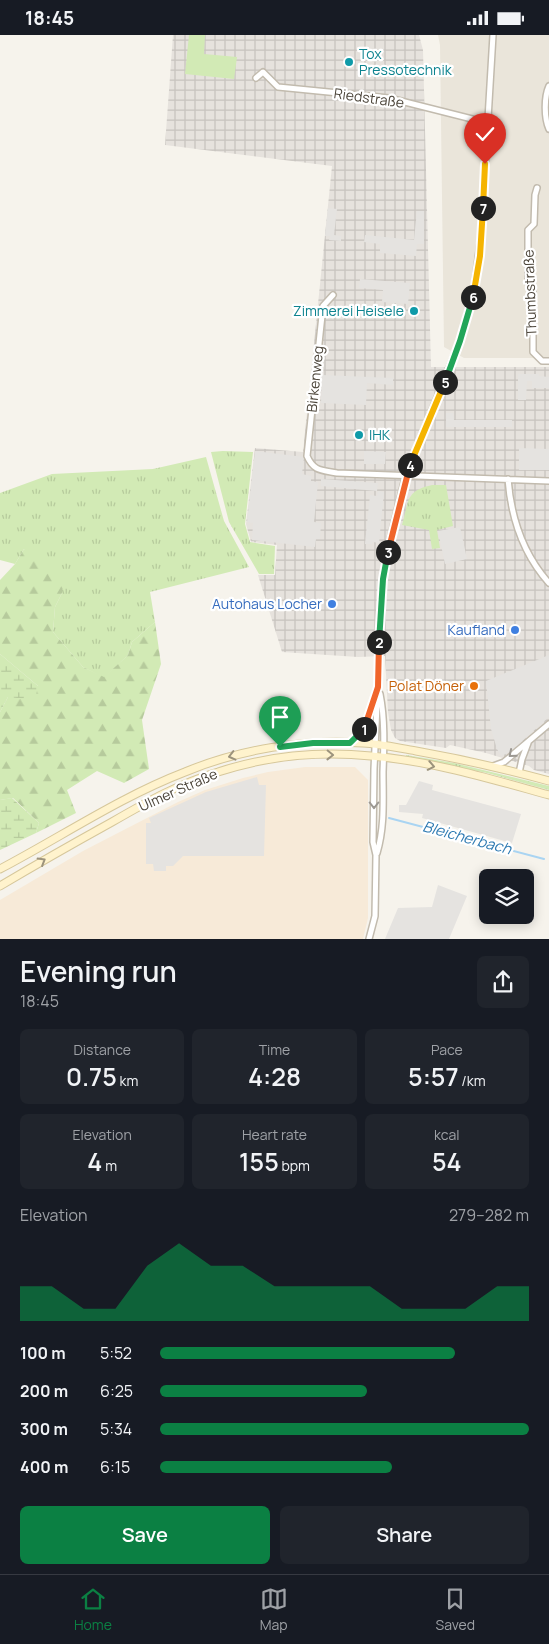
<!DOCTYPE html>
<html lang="en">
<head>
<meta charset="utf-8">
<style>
	body { margin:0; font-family:Manrope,sans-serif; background:#20242c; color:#f1f3f6; height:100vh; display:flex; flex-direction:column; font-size:19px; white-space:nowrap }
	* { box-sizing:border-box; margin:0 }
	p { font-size:16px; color:#9ea1a6 }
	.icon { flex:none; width:28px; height:28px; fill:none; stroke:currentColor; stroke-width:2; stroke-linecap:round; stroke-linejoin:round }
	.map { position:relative; height:904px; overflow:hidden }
	.sheet { display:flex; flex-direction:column; background:#171b24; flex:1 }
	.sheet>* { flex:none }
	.tools { position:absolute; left:479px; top:834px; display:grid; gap:10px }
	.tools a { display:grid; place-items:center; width:55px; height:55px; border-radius:8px; background:#171b24; box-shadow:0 2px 12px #0003; font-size:25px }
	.pin { position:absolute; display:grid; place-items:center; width:42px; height:42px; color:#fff; margin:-51px -21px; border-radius:50% 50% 50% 0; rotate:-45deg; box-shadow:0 0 5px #0007 }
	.pin .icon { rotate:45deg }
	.km { position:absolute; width:25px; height:25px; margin:-12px; border-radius:50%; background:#222; color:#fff; font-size:14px; line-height:25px; text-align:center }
	.round { display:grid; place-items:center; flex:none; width:52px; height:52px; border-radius:8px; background:#20242c }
	.head { display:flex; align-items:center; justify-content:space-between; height:85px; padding:0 20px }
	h1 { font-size:28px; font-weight:600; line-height:38px }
	.stats { display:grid; grid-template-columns:repeat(3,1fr); gap:8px; height:85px; padding:5px 20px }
	.stats div { display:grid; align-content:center; border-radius:8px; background:#20242c; text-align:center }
	.stats b { font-size:25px; font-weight:600 }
	.stats small { font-size:14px; font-weight:400 }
	.stats p { font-size:14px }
	.chart { height:140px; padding:10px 20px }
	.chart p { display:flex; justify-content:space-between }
	.chart svg { width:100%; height:90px; margin-top:5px; fill:#0b8043; opacity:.7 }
	.button { display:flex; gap:10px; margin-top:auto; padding:10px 20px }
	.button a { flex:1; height:58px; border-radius:8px; background:#0b8043; color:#fff; font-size:20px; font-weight:600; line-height:58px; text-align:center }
	.button a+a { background:#20242c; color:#f1f3f6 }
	ul { padding:0 20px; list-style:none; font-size:16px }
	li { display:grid; grid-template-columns:80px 60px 1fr; align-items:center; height:38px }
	li i { height:12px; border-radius:6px; background:#0b8043 }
	.status { display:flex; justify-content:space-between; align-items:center; height:35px; padding:0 25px; background:#171b24; direction:ltr }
	.status svg { height:14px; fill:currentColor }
	.tabs { display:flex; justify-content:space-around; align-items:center; height:70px; border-top:1px solid #363941; background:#171b24; font-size:14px; color:#9ea1a6 }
	.tabs a { display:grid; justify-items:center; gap:2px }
	.tabs .active { color:#0b8043 }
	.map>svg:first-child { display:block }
	.residential { fill:#eae5da }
	.commercial { fill:#f7ead8 }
	.industrial { fill:url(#industrial-grid) }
	.grass { fill:url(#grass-tufts) }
	.forest { fill:url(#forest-firs) }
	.wetland { fill:url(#wetland-marsh) }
	.pitch { fill:#d2eab5 }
	.parking { fill:#e5e3e0 }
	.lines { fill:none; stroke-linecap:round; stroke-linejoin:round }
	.stream { stroke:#a9d4f2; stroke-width:2 }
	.street-casing { stroke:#c2bbae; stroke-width:8 }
	.secondary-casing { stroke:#d6c79b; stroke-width:9 }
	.street { stroke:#fff; stroke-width:5 }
	.secondary { stroke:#fff3cd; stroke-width:7 }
	.oneway { stroke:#9c9892 }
	.oneway2 { stroke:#9c937c }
	.split-1-casing { stroke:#fff; stroke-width:10 }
	.split-2-casing { stroke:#fff; stroke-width:10 }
	.split-3-casing { stroke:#fff; stroke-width:10 }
	.split-4-casing { stroke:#fff; stroke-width:10 }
	.split-5-casing { stroke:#fff; stroke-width:10 }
	.split-6-casing { stroke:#fff; stroke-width:10 }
	.split-7-casing { stroke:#fff; stroke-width:10 }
	.split-8-casing { stroke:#fff; stroke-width:10 }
	.split-1 { stroke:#22a559; stroke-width:6 }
	.split-2 { stroke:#f0652b; stroke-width:6 }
	.split-3 { stroke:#22a559; stroke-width:6 }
	.split-4 { stroke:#f0652b; stroke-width:6 }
	.split-5 { stroke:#f5b400; stroke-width:6 }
	.split-6 { stroke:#22a559; stroke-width:6 }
	.split-7 { stroke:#f5b400; stroke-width:6 }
	.split-8 { stroke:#f5b400; stroke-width:6 }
	.culture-dot { fill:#0f9aa8; stroke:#fff; stroke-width:2 }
	.shop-dot { fill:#3f7fe0; stroke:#fff; stroke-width:2 }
	.food-dot { fill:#e8710a; stroke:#fff; stroke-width:2 }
	.labels { text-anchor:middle; stroke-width:4.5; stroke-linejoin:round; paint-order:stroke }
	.culture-label { font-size:14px; fill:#0d838f; stroke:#fff; text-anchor:start }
	.street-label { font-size:14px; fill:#4b4439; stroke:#fff }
	.shop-label { font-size:14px; fill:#366cbe; stroke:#fff; text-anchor:end }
	.food-label { font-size:14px; fill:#c56008; stroke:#fff; text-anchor:end }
	.water-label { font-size:15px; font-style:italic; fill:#2e7ab2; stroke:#fff }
</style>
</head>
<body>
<div class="status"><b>18:45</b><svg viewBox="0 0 49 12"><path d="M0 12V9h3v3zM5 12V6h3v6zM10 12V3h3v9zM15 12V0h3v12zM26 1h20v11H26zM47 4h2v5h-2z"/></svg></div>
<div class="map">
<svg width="549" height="904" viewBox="0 0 549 904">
	<defs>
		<pattern id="industrial-grid" width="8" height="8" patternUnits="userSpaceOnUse" patternTransform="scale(1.25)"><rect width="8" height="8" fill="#e6e2dd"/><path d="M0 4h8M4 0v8" fill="none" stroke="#c7c3be"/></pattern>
		<pattern id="grass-tufts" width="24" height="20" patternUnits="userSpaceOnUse" patternTransform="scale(1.25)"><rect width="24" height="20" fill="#d2eab5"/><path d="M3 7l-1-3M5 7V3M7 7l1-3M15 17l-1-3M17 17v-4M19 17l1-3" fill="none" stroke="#b6ca9c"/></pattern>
		<pattern id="forest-firs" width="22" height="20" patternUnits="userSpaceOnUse" patternTransform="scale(1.25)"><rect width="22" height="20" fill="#d2eab5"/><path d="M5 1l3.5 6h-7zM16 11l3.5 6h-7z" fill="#b6ca9c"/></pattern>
		<pattern id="wetland-marsh" width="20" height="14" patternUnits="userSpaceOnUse" patternTransform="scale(1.25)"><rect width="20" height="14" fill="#d2eab5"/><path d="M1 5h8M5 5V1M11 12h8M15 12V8" fill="none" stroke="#b6ca9c"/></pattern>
	</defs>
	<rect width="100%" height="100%" fill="#f6f3ec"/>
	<!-- residential -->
	<path class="residential" d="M 438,0 L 549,0 L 549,323 L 464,323 L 444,312 L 440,10 Z"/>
	<!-- commercial -->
	<path class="commercial" d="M 305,732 L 355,732 L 368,745 L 368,883 L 363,904 L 0,904 L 0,865 L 83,816 L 178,767 L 205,755 L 243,743 L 268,737 Z"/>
	<!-- industrial -->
	<path class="industrial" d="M 173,0 L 419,0 L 423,15 L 431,332 L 549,332 L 549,739 L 534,735 L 529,731 L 486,718 L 450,710 L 446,713 L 400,706 L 395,703 L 391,695 L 388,677 L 385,621 L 358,622 L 282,617 L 258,540 L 275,540 L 277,510 L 251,507 L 246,489 L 255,413 L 303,417 L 332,131 L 165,110 Z"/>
	<!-- grass -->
	<path class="grass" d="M 223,416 L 253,417 L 245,489 L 250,507 L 275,511 L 274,539 L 259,539 L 229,487 L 211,417 Z
		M 206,422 L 224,486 L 249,532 L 150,557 L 155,587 L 132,607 L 128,620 L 104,643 L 83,632 L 53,597 L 55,572 L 62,558 L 24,514 L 15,529 L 0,525 L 0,458 L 52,439 L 153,434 Z
		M 432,450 L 446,450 L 453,491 L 437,495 L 440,513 L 432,514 L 429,495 L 402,490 C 409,466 405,456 432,450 Z
		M 406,720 L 454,728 L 549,751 L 549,755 L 487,738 L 406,722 Z"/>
	<!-- forest -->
	<path class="forest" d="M 24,514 L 65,539 L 62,558 L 55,572 L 53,597 L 83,632 L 104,642 L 128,620 L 132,607 L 155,587 L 161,629 L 142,685 L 149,734 L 124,748 L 97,736 L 67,755 L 76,778 L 36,798 L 39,788 L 13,763 L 0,765 L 0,677 L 8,662 L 38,651 L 0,619 L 0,545 L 15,529 Z"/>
	<!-- wetland -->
	<path class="wetland" d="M 0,619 L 38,651 L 35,665 L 8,662 L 0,677 Z
		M 12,763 L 39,788 L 36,798 L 0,815 L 0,765 Z"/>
	<!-- pitch -->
	<path class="pitch" d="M 189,0 L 205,0 L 204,19 L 237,22 L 234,44 L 185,39 Z"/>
	<!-- parking -->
	<path class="parking" d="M 328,173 L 337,174 L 334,200 L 341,201 L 341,206 L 329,205 L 330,201 L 325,201 Z
		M 417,176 L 424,176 L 424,209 L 417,209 L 416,221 L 380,218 L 380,209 L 364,207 L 365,200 L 414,205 Z
		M 360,244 L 410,248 L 408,269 L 382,267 L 383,255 L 359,253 Z
		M 518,339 L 539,339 L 539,341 L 549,342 L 549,353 L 532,353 L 532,346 L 527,346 L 526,365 L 518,365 Z
		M 322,340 L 393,343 L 393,350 L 367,348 L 366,370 L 321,368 Z
		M 446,378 L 453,378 L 454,385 L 512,385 L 512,392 L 446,392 Z
		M 519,413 L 549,414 L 549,435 L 519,435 Z
		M 255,416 L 304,422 L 302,439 L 311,441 L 311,446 L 318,447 L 314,487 L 321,488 L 320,504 L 316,504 L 315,512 L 252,505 L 253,488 L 247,487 Z
		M 364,416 L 386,417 L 385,429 L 364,429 Z
		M 321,444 L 378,448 L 377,456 L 321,451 Z
		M 378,456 L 384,457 L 379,508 L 373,507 L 372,509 L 365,509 L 370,460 L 377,461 Z
		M 460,492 L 467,524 L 445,529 L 438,496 Z
		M 549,620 L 549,682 L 510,717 L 501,721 L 497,714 L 491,694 L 486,646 Z
		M 257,742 L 259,750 L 266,750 L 264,821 L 183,821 L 173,831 L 166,831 L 166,836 L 154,836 L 153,829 L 146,829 L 146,788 L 151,788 L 149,783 L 206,757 Z
		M 419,746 L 433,750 L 432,755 L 521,779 L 512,808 L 422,783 L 423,779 L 399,777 L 399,770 L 406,770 Z
		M 438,850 L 467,861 L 449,904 L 385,904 L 398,873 L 432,872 Z"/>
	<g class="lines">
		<!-- stream -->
		<path class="stream" d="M 389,783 L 544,824"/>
		<!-- street casing -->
		<g class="street-casing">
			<path id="street" d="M 256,43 L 263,37 L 278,52 L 389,63 L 488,88
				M 549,51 C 544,62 544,83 549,94
				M 537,153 L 535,160 L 534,189 L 528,195 L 528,248 L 533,253 L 533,317 L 542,326 L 549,326
				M 333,260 L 323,271 L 307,421 C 314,437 322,435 337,438 L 549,446
				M 508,444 C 511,482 523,519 549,548
				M 350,708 C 367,693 369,680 376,659
				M 493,731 L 504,727 L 549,689
				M 519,738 L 522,724 L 528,708
				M 377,818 C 385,791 383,764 383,737 C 384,711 385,684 380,659
				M 369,904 L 375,881 L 376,820 L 373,807 L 374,734 L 383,544 L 388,513 L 406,439 L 460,306 L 474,254 L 481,201 L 493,0"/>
		</g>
		<!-- secondary casing -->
		<g class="secondary-casing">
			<path id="secondary" d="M 0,834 C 61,802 120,762 185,737 C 240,714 303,704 363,708 C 381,709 398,713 416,716 C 461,724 505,734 549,746
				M 0,851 C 37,829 74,808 112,787 C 145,768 180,748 218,737 C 267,721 320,716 371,721 C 432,726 491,744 549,760"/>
		</g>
		<!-- street -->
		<use href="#street" class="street"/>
		<!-- secondary -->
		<use href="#secondary" class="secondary"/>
	</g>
	<!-- one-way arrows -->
	<defs><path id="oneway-chevron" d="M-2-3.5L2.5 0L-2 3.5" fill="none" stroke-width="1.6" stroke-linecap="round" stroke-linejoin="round" transform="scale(1.25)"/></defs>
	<g class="oneway">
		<use href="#oneway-chevron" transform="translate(512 719) rotate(140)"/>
		<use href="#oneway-chevron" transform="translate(374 770) rotate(90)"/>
	</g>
	<g class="oneway2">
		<use href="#oneway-chevron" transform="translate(330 720) rotate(1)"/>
		<use href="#oneway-chevron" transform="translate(232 721) rotate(166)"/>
		<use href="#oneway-chevron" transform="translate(431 731) rotate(11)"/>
		<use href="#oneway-chevron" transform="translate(42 826) rotate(-31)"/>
	</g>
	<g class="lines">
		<!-- split-1 casing -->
		<g class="split-1-casing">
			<path id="split-1" d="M 280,712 L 313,708 L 350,708 L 364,694"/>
		</g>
		<!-- split-2 casing -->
		<g class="split-2-casing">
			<path id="split-2" d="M 364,694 L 378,652 L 379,607"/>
		</g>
		<!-- split-3 casing -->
		<g class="split-3-casing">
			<path id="split-3" d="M 379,607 L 383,544 L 388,517"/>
		</g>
		<!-- split-4 casing -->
		<g class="split-4-casing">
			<path id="split-4" d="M 388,517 L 410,430"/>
		</g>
		<!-- split-5 casing -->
		<g class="split-5-casing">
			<path id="split-5" d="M 410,430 L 445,347"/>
		</g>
		<!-- split-6 casing -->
		<g class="split-6-casing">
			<path id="split-6" d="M 445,347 L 460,306 L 473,262"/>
		</g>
		<!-- split-7 casing -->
		<g class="split-7-casing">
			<path id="split-7" d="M 473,262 L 480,221 L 483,173"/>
		</g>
		<!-- split-8 casing -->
		<g class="split-8-casing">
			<path id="split-8" d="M 483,173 L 485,129"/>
		</g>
		<!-- split-1 -->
		<use href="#split-1" class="split-1"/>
		<!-- split-2 -->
		<use href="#split-2" class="split-2"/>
		<!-- split-3 -->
		<use href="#split-3" class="split-3"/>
		<!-- split-4 -->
		<use href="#split-4" class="split-4"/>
		<!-- split-5 -->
		<use href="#split-5" class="split-5"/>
		<!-- split-6 -->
		<use href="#split-6" class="split-6"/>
		<!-- split-7 -->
		<use href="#split-7" class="split-7"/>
		<!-- split-8 -->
		<use href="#split-8" class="split-8"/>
	</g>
	<!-- markers -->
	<g class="culture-dot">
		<circle cx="349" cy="27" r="5"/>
		<circle cx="414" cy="276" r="5"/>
		<circle cx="359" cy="400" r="5"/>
	</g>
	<g class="shop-dot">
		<circle cx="332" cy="569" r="5"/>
		<circle cx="515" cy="595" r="5"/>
	</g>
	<circle class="food-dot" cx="474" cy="651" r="5"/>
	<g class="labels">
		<!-- culture labels -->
		<g class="culture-label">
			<text x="359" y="24">Tox<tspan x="359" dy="16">Pressotechnik</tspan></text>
			<text x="404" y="281" text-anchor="end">Zimmerei Heisele</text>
			<text x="369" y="405">IHK</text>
		</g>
		<!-- street labels -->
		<g class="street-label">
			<text transform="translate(369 63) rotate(8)" y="5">Riedstraße</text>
			<text transform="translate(530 258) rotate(-92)" y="5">Thumbstraße</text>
			<text transform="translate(315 344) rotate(-84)" y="5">Birkenweg</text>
			<text transform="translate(178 755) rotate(-24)" y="5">Ulmer Straße</text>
		</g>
		<!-- shop labels -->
		<g class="shop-label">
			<text x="322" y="574">Autohaus Locher</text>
			<text x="505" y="600">Kaufland</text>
		</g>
		<!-- food labels -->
		<g class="food-label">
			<text x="464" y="656">Polat Döner</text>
		</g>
		<!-- water labels -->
		<g class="water-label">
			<text transform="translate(467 803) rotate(15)" y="5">Bleicherbach</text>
		</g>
	</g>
</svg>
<div class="tools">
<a><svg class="icon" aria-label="layers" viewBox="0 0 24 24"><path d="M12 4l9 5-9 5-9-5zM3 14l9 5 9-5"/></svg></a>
</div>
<div class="pin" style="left:280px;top:712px;background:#1e9e55"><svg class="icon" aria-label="arrive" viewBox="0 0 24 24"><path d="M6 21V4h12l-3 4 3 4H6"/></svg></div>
<div class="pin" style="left:485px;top:129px;background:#d93025"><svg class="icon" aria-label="check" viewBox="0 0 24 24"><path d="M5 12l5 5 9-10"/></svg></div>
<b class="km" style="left:364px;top:694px">1</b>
<b class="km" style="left:379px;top:607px">2</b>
<b class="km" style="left:388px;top:517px">3</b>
<b class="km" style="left:410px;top:430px">4</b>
<b class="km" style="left:445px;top:347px">5</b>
<b class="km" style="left:473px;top:262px">6</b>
<b class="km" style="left:483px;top:173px">7</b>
</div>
<section class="sheet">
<div class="head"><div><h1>Evening run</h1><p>18:45</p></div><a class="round"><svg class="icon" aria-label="share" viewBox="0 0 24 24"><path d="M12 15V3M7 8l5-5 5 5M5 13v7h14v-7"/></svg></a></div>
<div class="stats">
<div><p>Distance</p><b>0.75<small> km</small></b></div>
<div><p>Time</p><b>4:28</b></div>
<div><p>Pace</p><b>5:57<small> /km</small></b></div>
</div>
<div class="stats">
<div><p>Elevation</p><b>4<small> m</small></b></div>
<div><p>Heart rate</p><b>155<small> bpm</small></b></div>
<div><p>kcal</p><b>54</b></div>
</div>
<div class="chart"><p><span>Elevation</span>279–282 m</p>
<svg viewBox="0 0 160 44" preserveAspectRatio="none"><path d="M0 44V27L10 27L20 38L30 38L40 17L50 6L60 17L70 17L80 27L90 27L100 27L110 27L120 38L130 38L140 38L150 27L160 27V44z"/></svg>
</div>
<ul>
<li><b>100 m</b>5:52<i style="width:80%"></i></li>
<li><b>200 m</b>6:25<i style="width:56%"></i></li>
<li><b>300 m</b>5:34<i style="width:100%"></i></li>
<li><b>400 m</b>6:15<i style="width:63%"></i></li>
</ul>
<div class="button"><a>Save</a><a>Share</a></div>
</section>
<nav class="tabs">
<a class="active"><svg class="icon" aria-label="home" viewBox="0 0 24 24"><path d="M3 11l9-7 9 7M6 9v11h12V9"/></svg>Home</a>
<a><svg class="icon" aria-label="map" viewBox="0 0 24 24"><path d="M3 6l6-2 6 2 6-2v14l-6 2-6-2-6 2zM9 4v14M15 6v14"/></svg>Map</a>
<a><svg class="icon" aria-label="saved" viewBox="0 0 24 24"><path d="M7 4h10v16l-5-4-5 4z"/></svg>Saved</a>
</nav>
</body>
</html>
